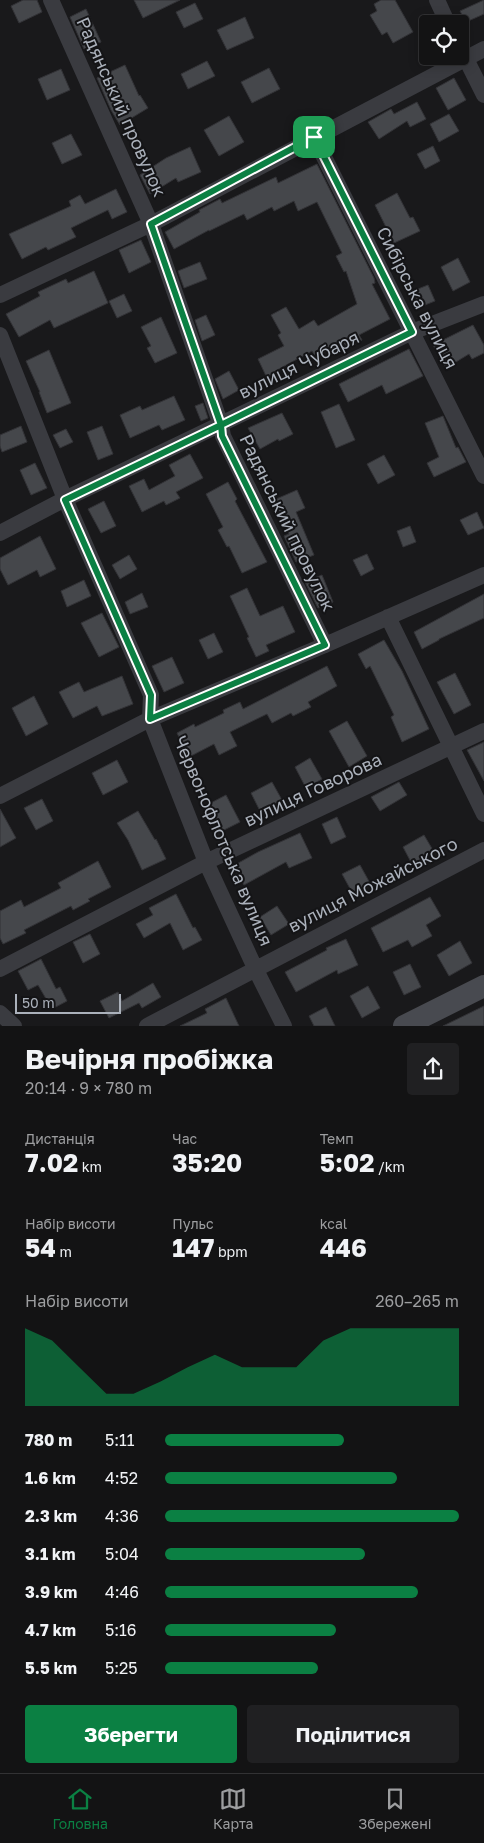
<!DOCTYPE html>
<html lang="uk">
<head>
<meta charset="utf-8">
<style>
	body { margin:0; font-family:"Golos Text",sans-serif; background:#202022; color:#f1f3f6; height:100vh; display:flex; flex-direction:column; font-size:19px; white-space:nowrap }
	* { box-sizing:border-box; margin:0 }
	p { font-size:16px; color:#9d9ea0 }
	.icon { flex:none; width:28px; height:28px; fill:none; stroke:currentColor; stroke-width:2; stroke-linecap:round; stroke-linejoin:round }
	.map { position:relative; height:1026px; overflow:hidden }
	.side { display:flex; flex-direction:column; background:#131314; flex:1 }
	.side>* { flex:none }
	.tools { position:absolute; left:419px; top:15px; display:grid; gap:10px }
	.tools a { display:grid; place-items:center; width:50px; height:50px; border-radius:5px; background:#131314; box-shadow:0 2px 12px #0003,0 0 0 1px #323234; font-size:25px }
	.scale { position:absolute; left:15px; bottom:12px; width:106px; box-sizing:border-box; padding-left:5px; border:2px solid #abb1bb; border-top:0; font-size:14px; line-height:18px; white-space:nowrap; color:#abb1bb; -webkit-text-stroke:4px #141416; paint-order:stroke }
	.pin { position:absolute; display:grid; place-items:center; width:42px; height:42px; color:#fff; margin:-21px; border-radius:10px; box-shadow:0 2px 8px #0006 }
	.round { display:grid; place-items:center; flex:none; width:52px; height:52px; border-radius:5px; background:#202022 }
	.overview { display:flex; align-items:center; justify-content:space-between; height:85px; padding:0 25px }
	h1 { font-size:28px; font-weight:700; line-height:38px }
	.metrics { display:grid; grid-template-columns:repeat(3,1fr); gap:8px; height:85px; padding:5px 25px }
	.metrics div { display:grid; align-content:center }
	.metrics b { font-size:25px; font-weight:700 }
	.metrics small { font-size:14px; font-weight:400 }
	.metrics p { font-size:14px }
	.chart { height:140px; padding:10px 25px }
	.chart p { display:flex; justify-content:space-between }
	.chart svg { width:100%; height:90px; margin-top:5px; fill:#0b8043; opacity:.7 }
	.cta { display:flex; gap:10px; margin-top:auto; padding:10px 25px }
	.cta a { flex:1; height:58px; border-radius:5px; background:#0b8043; color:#fff; font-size:20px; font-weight:700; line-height:58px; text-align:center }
	.cta a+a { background:#202022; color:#f1f3f6 }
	ul { padding:0 25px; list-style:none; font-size:16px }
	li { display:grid; grid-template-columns:80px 60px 1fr; align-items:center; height:38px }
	li i { height:12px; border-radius:6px; background:#0b8043 }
	.menu { display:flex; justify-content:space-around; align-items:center; height:70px; border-top:1px solid #323234; background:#131314; font-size:14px; color:#9d9ea0 }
	.menu a { display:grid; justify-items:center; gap:2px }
	.menu .selected { color:#0b8043 }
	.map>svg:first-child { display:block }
	.building { fill:#45474b; stroke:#333337 }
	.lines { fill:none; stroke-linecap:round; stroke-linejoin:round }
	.street { stroke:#3a3b40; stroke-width:16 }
	.secondary { stroke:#484a50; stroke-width:22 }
	.route-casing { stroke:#fff; stroke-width:10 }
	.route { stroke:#0b8043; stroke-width:6 }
	.labels { text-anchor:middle; stroke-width:4; stroke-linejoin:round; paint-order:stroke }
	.street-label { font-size:18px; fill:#abb1bb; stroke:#141416 }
</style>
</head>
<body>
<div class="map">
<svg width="484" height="1026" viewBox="0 0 484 1026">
	<rect width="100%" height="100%" fill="#19191b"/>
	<!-- building -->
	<path class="building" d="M 23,0 L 37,0 L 42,12 L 19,23 L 11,6 Z
		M 134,0 L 180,0 L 143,18 Z
		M 381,0 L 395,0 L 413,32 L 393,43 L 387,32 L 382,35 L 370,15 L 377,11 L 374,4 Z
		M 484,0 L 484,14 L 466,22 L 460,11 Z
		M 195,3 L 203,19 L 184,28 L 176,12 Z
		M 86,9 L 101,42 L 84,49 L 70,17 Z
		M 245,17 L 254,38 L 227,50 L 217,30 Z
		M 207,61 L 215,76 L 188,89 L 181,74 Z
		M 125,65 L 139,96 L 140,95 L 148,108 L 120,125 L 111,110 L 97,78 Z
		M 269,68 L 280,89 L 252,103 L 241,82 Z
		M 61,69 L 70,90 L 47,100 L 38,79 Z
		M 454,78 L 466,100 L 448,110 L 436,88 Z
		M 417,102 L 426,119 L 410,127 L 407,121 L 379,139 L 368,122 L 391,109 L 394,114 Z
		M 449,114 L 459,131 L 439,142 L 430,124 Z
		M 229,116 L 244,142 L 219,156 L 204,130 Z
		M 71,134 L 82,155 L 62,164 L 52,143 Z
		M 433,146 L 440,161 L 425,169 L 417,154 Z
		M 190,147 L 201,172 L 178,182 L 176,178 L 150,194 L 140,175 L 166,158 Z
		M 317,164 L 374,278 L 375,283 L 372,284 L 390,319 L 359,335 L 362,340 L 348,349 L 343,341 L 316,357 L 312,351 L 277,370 L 278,373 L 267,378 L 258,359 L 284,346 L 278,335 L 281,333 L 271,315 L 286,307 L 299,329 L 314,320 L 318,326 L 357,304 L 346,271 L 344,272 L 336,256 L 342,253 L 317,202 L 298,211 L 294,201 L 274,211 L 272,207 L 247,220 L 244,214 L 209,231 L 209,230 L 174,249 L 165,232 L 200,212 L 199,210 L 220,199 L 222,203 L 276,177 L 278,183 Z
		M 116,189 L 127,212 L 112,219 L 108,210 L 71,228 L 76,237 L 48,250 L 46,247 L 22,259 L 9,234 L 71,206 L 69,201 L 80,195 L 85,204 Z
		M 397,193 L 410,218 L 413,217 L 420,231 L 394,243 L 375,205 Z
		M 141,240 L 151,262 L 129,273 L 119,250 Z
		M 458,258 L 470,282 L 453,291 L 441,267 Z
		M 200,262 L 207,279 L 184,288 L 178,271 Z
		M 94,271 L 108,303 L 54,328 L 50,320 L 19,337 L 6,314 L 40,296 L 38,292 L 66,279 L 68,283 Z
		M 428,285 L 435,301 L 420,307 L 413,291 Z
		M 124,294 L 132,311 L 117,318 L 109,301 Z
		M 206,315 L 215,335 L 202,341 L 195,320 Z
		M 161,317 L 177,353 L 155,363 L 147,348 L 151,346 L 141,327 Z
		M 473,325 L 484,345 L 484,353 L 472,359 L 469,354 L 446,368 L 433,345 Z
		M 409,349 L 423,376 L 386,394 L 382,385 L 348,402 L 339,384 Z
		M 49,350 L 71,403 L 47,413 L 39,392 L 40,392 L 26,361 Z
		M 229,371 L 239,390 L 223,399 L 215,379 Z
		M 174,396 L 185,420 L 162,430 L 159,425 L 130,438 L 120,415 L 140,406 L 142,410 Z
		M 203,403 L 208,418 L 201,421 L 195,406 Z
		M 339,404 L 355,440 L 336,448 L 321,412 Z
		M 282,413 L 293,434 L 279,441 L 278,439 L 260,449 L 248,428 Z
		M 443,416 L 456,448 L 458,447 L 466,462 L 434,477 L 427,463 L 439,457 L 425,423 Z
		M 21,426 L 27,442 L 2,452 L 0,446 L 0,435 Z
		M 102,426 L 113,454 L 98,460 L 87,432 Z
		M 66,429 L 73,442 L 60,448 L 53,435 Z
		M 190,454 L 203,478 L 176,492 L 180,498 L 166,505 L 164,501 L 142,512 L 129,486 L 144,479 L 149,490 L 175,476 L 169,465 Z
		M 384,455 L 395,475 L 378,484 L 367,464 Z
		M 35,463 L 47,488 L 31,495 L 20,470 Z
		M 228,482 L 237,499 L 235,501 L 267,562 L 242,573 L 229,546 L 227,547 L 218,530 L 223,527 L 206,494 Z
		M 297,490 L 305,508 L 296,512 L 314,555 L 296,562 L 284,536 L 289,534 L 274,500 Z
		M 104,501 L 116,526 L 101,533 L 88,509 Z
		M 477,512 L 484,528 L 468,535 L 460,520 Z
		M 410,526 L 416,542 L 403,547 L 397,531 Z
		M 40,536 L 56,569 L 40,577 L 37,570 L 8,585 L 0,569 L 0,558 Z
		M 367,554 L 374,569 L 361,576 L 353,560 Z
		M 129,555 L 137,569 L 120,579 L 112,565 Z
		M 322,575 L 333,602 L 318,608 L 305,582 Z
		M 84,580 L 91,596 L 67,607 L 61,591 Z
		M 247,588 L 260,616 L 283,606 L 295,632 L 266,645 L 269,651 L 256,657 L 247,638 L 249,637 L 230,596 Z
		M 142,593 L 148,607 L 130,614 L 125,602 Z
		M 484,594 L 484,618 L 439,639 L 439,640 L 422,649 L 414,632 Z
		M 102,613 L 119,647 L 99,657 L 81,623 Z
		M 214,633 L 223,652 L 208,659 L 199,640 Z
		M 384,640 L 402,671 L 429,729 L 402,742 L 391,717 L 394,715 L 370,666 L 366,669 L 358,654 Z
		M 172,657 L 184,683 L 164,692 L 152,666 Z
		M 327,666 L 337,686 L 308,702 L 311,707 L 293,716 L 291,713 L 272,723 L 267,714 L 230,732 L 237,746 L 219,755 L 214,744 L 189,757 L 177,733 L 194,724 L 195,727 L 224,713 L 223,710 L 240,702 L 243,709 Z
		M 455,673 L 471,705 L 454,714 L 437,682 Z
		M 122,676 L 133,704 L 102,716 L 97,706 L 73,718 L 59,692 L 79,682 L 84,692 Z
		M 34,696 L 48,724 L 26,736 L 12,708 Z
		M 347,721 L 367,756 L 349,767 L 329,731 Z
		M 484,742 L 484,781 L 467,750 Z
		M 310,758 L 322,779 L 306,788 L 295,767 Z
		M 117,760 L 128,782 L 103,795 L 92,773 Z
		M 272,782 L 282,800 L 260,811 L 251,793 Z
		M 399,782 L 407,795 L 380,811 L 371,797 Z
		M 226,795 L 240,822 L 218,833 L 205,806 Z
		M 42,799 L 53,821 L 36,830 L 24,808 Z
		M 0,809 L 16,838 L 0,847 Z
		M 138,811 L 155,840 L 156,839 L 166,859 L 142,870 L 128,840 L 117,823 Z
		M 337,817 L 346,837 L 331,844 L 322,824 Z
		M 300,833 L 312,858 L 289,868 L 286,862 L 244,885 L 233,866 L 258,852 Z
		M 424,835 L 434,852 L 412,864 L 403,847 Z
		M 98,861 L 111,887 L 88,899 L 90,901 L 73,910 L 71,906 L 24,930 L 26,933 L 3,944 L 0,938 L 0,911 L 21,900 L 24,907 L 61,888 L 58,883 Z
		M 360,865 L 371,885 L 353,894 L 342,874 Z
		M 176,894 L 193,928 L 195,927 L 202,940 L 183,950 L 170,923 L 144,938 L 136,924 L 153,915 L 149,908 Z
		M 430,897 L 441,916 L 426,925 L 432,936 L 412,947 L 408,940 L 383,952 L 371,928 Z
		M 277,906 L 289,924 L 271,935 L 260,917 Z
		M 90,934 L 100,954 L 83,963 L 73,942 Z
		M 346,939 L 358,965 L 338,974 L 337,970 L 296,992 L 285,972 L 327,950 L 326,948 Z
		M 460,941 L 472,963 L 449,976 L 437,955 Z
		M 41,959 L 56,989 L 60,987 L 67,1001 L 52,1009 L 38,985 L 28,990 L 18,971 Z
		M 410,964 L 421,987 L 404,995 L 393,972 Z
		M 153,983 L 161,997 L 142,1008 L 139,1003 L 109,1018 L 100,1001 L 118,992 L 122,1001 Z
		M 368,986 L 380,1008 L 362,1018 L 350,996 Z
		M 226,998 L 239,1026 L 180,1026 L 207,1013 L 205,1009 Z
		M 484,1006 L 484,1026 L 443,1026 Z
		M 326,1007 L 335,1026 L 314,1026 L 309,1016 Z"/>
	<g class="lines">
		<!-- street -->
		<path class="street" d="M 51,0 L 151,224 L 221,425 L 223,436 L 325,645
			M 437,0 L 448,24
			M 460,47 L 484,95
			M 314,137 L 484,476
			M 0,295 L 151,224 L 484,49
			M 0,335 L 65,499 L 151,695 L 150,719 L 206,862 L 255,968 L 284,1026
			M 0,533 L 65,499 L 412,332 L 484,304
			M 388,617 L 484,814
			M 0,796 L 150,719 L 325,645 L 484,575
			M 0,969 L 206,862 L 484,731
			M 0,1013 L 14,1026
			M 147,1026 L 484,850"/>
		<!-- secondary -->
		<path class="secondary" d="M 404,1026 L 484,986"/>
	</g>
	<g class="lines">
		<!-- route casing -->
		<g class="route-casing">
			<path id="route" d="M 314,137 L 151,224 L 221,425 L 65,500 L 151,695 L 150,719 L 325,645 L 222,436 L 221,425 L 412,332 L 314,137"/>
		</g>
		<!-- route -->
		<use href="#route" class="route"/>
	</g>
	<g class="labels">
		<!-- street labels -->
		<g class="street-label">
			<text transform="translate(121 107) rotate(66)" y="6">Радянський провулок</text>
			<text transform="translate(417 298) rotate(63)" y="6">Сибірська вулиця</text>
			<text transform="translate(299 365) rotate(-26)" y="6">вулиця Чубаря</text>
			<text transform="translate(287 523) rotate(64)" y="6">Радянський провулок</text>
			<text transform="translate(313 790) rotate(-25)" y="6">вулиця Говорова</text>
			<text transform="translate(223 841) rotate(67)" y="6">Червонофлотська вулиця</text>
			<text transform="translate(373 885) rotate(-27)" y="6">вулиця Можайського</text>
		</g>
	</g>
</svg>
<div class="tools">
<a><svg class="icon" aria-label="locate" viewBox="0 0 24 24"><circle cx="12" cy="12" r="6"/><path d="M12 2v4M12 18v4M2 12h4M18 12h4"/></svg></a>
</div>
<div class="scale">50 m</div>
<div class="pin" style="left:314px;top:137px;background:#1e9e55"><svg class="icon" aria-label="arrive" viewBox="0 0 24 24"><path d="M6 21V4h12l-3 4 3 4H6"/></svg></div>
</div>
<section class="side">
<div class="overview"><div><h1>Вечірня пробіжка</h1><p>20:14 · 9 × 780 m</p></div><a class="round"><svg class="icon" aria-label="share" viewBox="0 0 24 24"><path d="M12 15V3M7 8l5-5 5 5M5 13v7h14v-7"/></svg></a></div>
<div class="metrics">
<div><p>Дистанція</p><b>7.02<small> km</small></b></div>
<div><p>Час</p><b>35:20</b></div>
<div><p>Темп</p><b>5:02<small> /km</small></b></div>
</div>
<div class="metrics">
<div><p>Набір висоти</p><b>54<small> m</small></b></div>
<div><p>Пульс</p><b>147<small> bpm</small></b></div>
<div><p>kcal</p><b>446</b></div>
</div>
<div class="chart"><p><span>Набір висоти</span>260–265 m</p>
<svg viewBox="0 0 160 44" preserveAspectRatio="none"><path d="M0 44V6L10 12L20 25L30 38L40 38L50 32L60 25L70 19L80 25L90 25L100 25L110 12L120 6L130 6L140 6L150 6L160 6V44z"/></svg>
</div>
<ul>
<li><b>780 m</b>5:11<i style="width:61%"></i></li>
<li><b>1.6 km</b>4:52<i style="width:79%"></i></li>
<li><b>2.3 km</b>4:36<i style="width:100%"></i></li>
<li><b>3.1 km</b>5:04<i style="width:68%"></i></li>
<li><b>3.9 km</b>4:46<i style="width:86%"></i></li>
<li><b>4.7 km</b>5:16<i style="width:58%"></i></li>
<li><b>5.5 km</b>5:25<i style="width:52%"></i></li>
</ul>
<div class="cta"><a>Зберегти</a><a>Поділитися</a></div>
</section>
<nav class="menu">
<a class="selected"><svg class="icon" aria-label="home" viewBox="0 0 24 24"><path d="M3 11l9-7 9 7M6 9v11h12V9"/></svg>Головна</a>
<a><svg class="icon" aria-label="map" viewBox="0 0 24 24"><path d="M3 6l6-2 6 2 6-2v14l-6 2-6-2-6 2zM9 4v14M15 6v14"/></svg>Карта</a>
<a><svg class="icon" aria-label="saved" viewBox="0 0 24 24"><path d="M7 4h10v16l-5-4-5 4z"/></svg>Збережені</a>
</nav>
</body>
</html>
